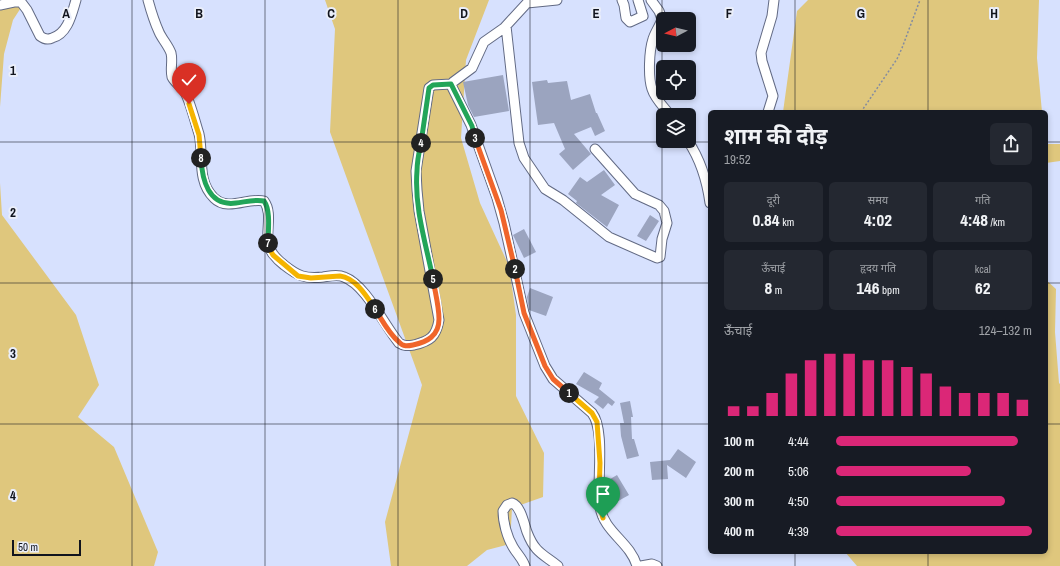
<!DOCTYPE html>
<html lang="hi">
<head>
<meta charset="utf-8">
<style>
	body { margin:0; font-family:"Archivo Narrow","Noto Sans Devanagari",sans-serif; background:#242831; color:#f1f3f6; height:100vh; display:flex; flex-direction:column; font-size:15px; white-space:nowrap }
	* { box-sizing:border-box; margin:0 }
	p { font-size:13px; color:#9ea1a6 }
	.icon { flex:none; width:22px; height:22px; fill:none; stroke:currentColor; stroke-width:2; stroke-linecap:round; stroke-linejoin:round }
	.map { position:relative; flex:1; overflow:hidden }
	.side { position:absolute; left:708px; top:110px; width:340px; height:444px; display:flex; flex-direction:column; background:#171b24; border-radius:6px; box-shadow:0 2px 6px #0003 }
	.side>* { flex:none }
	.needle { width:26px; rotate:263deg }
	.tools { position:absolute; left:656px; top:12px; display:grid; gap:8px }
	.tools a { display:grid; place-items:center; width:40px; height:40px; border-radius:6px; background:#171b24; box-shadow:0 2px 6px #0003; font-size:20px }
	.scale { position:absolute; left:12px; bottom:10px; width:69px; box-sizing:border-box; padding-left:4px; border:2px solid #11141d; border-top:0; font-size:11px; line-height:14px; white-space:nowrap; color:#11141d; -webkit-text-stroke:3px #eaeefa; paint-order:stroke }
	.pin { position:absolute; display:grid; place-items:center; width:34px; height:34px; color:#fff; margin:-41px -17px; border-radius:50% 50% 50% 0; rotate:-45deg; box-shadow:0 0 4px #0007 }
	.pin .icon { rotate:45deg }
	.km { position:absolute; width:20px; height:20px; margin:-10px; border-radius:50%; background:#222; color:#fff; font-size:11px; line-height:20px; text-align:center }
	.round { display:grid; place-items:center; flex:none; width:42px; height:42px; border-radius:6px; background:#242831 }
	.overview { display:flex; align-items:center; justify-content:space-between; height:68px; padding:0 16px }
	h1 { font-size:22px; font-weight:700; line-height:30px }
	.metrics { display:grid; grid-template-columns:repeat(3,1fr); gap:6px; height:68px; padding:4px 16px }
	.metrics div { display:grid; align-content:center; border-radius:6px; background:#242831; text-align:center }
	.metrics b { font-size:17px; font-weight:700 }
	.metrics small { font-size:11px; font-weight:400 }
	.metrics p { font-size:11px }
	.chart { height:112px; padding:8px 16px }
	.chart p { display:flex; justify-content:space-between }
	.chart svg { width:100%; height:72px; margin-top:4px; stroke:#db2777; stroke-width:6 }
	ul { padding:0 16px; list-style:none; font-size:13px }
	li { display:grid; grid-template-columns:64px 48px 1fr; align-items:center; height:30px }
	li i { height:10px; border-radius:5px; background:#db2777 }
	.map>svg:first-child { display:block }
	.green { fill:#dfc77d }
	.building { fill:#9ba4bf }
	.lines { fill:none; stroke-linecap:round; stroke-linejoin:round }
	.minor-casing { stroke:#626a84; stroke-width:11 }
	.path { stroke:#848ca0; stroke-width:1.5; stroke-dasharray:2 2; stroke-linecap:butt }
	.minor { stroke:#fff; stroke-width:9 }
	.split-1-casing { stroke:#fff; stroke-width:8 }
	.split-2-casing { stroke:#fff; stroke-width:8 }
	.split-3-casing { stroke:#fff; stroke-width:8 }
	.split-4-casing { stroke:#fff; stroke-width:8 }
	.split-5-casing { stroke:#fff; stroke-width:8 }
	.split-6-casing { stroke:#fff; stroke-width:8 }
	.split-7-casing { stroke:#fff; stroke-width:8 }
	.split-8-casing { stroke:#fff; stroke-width:8 }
	.split-9-casing { stroke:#fff; stroke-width:8 }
	.split-1 { stroke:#f5b400; stroke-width:5 }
	.split-2 { stroke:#f0652b; stroke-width:5 }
	.split-3 { stroke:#f0652b; stroke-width:5 }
	.split-4 { stroke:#22a559; stroke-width:5 }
	.split-5 { stroke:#22a559; stroke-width:5 }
	.split-6 { stroke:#f0652b; stroke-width:5 }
	.split-7 { stroke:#f5b400; stroke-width:5 }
	.split-8 { stroke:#22a559; stroke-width:5 }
	.split-9 { stroke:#f5b400; stroke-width:5 }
	.grid { fill:none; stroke:#11141d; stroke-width:1; stroke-opacity:0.55 }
	.grid-label { font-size:13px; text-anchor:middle; font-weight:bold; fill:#11141d; stroke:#eaeefa; stroke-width:4; stroke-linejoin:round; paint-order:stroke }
</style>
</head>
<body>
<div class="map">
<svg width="1060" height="566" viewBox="0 0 1060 566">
	<rect width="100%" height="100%" fill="#d7e1fe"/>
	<!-- green -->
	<path class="green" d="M 0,0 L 26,0 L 13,20 L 4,54 L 0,107 Z
		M 325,0 L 489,0 L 466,60 L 461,138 L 480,203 L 509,266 L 516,315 L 516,396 L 544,453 L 543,497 L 512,508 L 510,544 L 487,550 L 467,566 L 391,566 L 385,522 L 422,385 L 330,132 L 335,29 Z
		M 808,0 L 1039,0 L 1037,58 L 1042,112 L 783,112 L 797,11 Z
		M 1060,141 L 1060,161 L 1046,163 L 1046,144 L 1060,144 Z
		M 0,183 L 2,215 L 76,315 L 99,385 L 78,417 L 114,447 L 158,552 L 154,566 L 0,566 Z
		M 1046,280 L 1056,289 L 1055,332 L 1059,383 L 1060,384 L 1060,566 L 857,566 L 845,552 L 1046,552 Z"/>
	<!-- building -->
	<path class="building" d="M 503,75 L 509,111 L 474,117 L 468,105 L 463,82 Z
		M 547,80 L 548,83 L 567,81 L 571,100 L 590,94 L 596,113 L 597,113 L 605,131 L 595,136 L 591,127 L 574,134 L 591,154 L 573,170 L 559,154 L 565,149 L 554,123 L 538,125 L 532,82 Z
		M 604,170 L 615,185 L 601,195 L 619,205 L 607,227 L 576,203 L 577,201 L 568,194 L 580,177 L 587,182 Z
		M 650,215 L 659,221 L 646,241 L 637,236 Z
		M 524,229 L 536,252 L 524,258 L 513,235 Z
		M 530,288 L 553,297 L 546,316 L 529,310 L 527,297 Z
		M 584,372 L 602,383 L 599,389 L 615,402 L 612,406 L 608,403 L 603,409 L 594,402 L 599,397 L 576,384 Z
		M 630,401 L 633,417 L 631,417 L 632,439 L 634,439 L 639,456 L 627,459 L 621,436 L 620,423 L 624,423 L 620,403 Z
		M 678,449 L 696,462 L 686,478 L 667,465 L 668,479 L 652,480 L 650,462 L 670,460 Z
		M 617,475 L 629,495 L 611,505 L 605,495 L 605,482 Z"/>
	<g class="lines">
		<!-- minor casing -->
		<g class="minor-casing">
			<path id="minor" d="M 148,0 C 151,11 154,21 159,32 C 162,39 168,45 171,53 C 173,61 170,69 172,77 C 175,83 181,86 184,91 C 189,97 196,125 199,134 C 204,154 196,181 214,198 C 228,212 248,197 264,201 C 275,216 261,239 273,254 C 276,258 280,262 284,265 C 298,276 305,279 323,277 C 330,276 338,274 344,277 C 366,285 384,325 399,343 C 404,346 407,346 414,345 C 430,341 436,337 439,320 L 419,211 L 417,190 L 416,171 L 429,88 L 433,85 L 451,84
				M 557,0 L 527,3 L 504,28 L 484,42 L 472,68 L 453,82 L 451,85 L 471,125 L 497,198 L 504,223 L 524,313 L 545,366 L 553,379 L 592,413 C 606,431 596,484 600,507 C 604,532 630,542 637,566
				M 622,0 L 624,5 L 626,18 L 630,22 L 643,16 L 638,0
				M 651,0 L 659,11 L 662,19 C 660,26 655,32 653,39 C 649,51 648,77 652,89 C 655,99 664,107 670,115
				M 0,5 L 14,2 L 21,2 L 27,10 L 40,36 C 44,39 48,40 52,38 C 68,34 72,13 76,0
				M 506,26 L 519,143 L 524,158 L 545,189 L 563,200 L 609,237 L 657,258 L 660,257 L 662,239 L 667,223 L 664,211 L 659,205 L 635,194 L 595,149
				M 768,112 L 773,96 L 762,61 L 761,53 L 772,16 L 774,0
				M 688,141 C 700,159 707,181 710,203
				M 525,566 C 522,558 517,554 513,547 C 507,537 503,522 503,511 L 507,505 L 512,503 C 521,506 524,524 527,532 C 535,553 543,554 558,566
				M 641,566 L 652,564 L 657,566"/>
		</g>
		<!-- path -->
		<path class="path" d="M 861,112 L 897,59 L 902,48 L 920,0"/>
		<!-- minor -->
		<use href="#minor" class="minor"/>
	</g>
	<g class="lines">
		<!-- split-1 casing -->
		<g class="split-1-casing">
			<path id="split-1" d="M 569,393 L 592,413 L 597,422 L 600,463 L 599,497 L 600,507 L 603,518"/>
		</g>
		<!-- split-2 casing -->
		<g class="split-2-casing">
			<path id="split-2" d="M 515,269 L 524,313 L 545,366 L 553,379 L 569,393"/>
		</g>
		<!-- split-3 casing -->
		<g class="split-3-casing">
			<path id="split-3" d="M 475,138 L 501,210 L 515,269"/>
		</g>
		<!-- split-4 casing -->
		<g class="split-4-casing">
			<path id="split-4" d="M 421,143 L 429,88 L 433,85 L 451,84 L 472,126 L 475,138"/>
		</g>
		<!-- split-5 casing -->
		<g class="split-5-casing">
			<path id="split-5" d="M 421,143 C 419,152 417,161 417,171 C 414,207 426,244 433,279"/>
		</g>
		<!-- split-6 casing -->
		<g class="split-6-casing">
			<path id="split-6" d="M 375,309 C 382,320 389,334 399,342 C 403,347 408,346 413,345 C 427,342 439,336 439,319 C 439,306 435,292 433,279"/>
		</g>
		<!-- split-7 casing -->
		<g class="split-7-casing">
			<path id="split-7" d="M 268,243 L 269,248 L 273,255 L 298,276 L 311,278 L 340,276 C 356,278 367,297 375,309"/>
		</g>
		<!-- split-8 casing -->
		<g class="split-8-casing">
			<path id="split-8" d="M 201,158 C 202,179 208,207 236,203 C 245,202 255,199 264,201 C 271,211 268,231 268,243"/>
		</g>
		<!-- split-9 casing -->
		<g class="split-9-casing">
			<path id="split-9" d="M 189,104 L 199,135 L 201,158"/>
		</g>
		<!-- split-1 -->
		<use href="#split-1" class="split-1"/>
		<!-- split-2 -->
		<use href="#split-2" class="split-2"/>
		<!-- split-3 -->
		<use href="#split-3" class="split-3"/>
		<!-- split-4 -->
		<use href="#split-4" class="split-4"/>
		<!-- split-5 -->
		<use href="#split-5" class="split-5"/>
		<!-- split-6 -->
		<use href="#split-6" class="split-6"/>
		<!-- split-7 -->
		<use href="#split-7" class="split-7"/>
		<!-- split-8 -->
		<use href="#split-8" class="split-8"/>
		<!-- split-9 -->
		<use href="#split-9" class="split-9"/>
	</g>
	<!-- grid -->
	<path class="grid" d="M 132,0 L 132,566M 265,0 L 265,566M 398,0 L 398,566M 530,0 L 530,566M 662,0 L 662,566M 795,0 L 795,112M 928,0 L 928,112M 0,142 L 710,142M 1046,142 L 1060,142M 0,283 L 710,283M 1046,283 L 1060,283M 0,424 L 710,424M 1046,424 L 1060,424M 795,552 L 795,566M 928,552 L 928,566"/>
	<g class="grid-label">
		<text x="66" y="18">A</text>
		<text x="199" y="18">B</text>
		<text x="331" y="18">C</text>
		<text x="464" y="18">D</text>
		<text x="596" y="18">E</text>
		<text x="729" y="18">F</text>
		<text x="861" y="18">G</text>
		<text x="994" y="18">H</text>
		<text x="13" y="75">1</text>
		<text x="13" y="217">2</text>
		<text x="13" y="358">3</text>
		<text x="13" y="500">4</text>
	</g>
</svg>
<div class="tools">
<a><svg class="needle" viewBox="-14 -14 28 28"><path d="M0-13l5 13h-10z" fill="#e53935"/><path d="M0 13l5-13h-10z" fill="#9ea1a6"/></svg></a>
<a><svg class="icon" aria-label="locate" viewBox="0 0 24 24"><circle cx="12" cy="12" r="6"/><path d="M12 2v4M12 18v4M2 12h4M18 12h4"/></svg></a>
<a><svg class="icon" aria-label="layers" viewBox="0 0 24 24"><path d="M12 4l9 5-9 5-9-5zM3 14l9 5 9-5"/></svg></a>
</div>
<div class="scale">50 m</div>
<div class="pin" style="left:603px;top:518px;background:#1e9e55"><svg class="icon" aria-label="arrive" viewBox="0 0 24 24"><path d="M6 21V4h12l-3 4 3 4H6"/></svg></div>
<div class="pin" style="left:189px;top:104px;background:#d93025"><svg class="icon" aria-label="check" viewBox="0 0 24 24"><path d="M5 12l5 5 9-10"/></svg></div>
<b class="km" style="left:569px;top:393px">1</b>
<b class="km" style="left:515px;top:269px">2</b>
<b class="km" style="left:475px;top:138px">3</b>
<b class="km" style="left:421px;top:143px">4</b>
<b class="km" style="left:433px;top:279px">5</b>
<b class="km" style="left:375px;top:309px">6</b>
<b class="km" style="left:268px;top:243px">7</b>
<b class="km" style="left:201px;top:158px">8</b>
<section class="side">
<div class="overview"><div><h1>शाम की दौड़</h1><p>19:52</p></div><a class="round"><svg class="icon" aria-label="share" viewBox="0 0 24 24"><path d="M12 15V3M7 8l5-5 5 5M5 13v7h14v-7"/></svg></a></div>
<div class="metrics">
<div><p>दूरी</p><b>0.84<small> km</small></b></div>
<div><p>समय</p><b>4:02</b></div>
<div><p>गति</p><b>4:48<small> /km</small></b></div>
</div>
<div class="metrics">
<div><p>ऊँचाई</p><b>8<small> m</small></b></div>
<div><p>हृदय गति</p><b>146<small> bpm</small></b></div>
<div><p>kcal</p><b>62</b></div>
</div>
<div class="chart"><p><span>ऊँचाई</span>124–132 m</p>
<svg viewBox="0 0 160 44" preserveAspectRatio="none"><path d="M5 44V38M15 44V38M25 44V30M35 44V18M45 44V10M55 44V6M65 44V6M75 44V10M85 44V10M95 44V14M105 44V18M115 44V26M125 44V30M135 44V30M145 44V30M155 44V34"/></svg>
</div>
<ul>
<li><b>100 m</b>4:44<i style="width:93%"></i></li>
<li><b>200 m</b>5:06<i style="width:69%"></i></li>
<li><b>300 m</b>4:50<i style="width:86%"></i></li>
<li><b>400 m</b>4:39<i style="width:100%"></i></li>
</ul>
</section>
</div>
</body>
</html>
